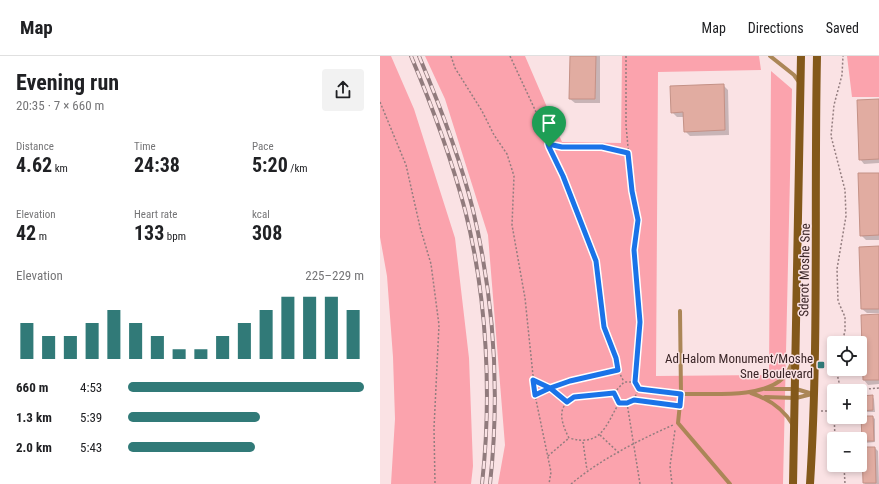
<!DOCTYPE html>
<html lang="en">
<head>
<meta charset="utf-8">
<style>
	body { margin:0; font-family:"Roboto Condensed",sans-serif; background:#f2f2f2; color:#202124; height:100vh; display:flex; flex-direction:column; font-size:15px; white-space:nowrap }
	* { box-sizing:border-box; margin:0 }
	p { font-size:13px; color:#757577 }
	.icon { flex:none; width:22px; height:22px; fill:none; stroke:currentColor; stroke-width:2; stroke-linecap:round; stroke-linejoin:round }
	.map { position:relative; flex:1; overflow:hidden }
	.sheet { display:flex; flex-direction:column; background:#fff; width:380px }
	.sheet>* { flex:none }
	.fabs { position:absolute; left:447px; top:280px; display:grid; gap:8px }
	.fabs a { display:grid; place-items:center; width:40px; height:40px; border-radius:4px; background:#fff; box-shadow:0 2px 6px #0003; font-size:20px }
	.pin { position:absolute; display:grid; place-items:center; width:34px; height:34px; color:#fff; margin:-41px -17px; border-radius:50% 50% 50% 0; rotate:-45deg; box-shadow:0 0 4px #0007 }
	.pin .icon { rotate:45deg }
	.round { display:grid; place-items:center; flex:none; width:42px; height:42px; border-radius:4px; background:#f2f2f2 }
	.overview { display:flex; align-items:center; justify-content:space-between; height:68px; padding:0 16px }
	h1 { font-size:22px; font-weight:700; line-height:30px }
	.stats { display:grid; grid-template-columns:repeat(3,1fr); gap:6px; height:68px; padding:4px 16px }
	.stats div { display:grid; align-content:center }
	.stats b { font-size:20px; font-weight:700 }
	.stats small { font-size:11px; font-weight:400 }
	.stats p { font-size:11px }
	.chart { height:112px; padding:8px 16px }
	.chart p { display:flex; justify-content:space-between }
	.chart svg { width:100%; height:72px; margin-top:4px; stroke:#317a78; stroke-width:6 }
	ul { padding:0 16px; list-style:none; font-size:13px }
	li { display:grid; grid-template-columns:64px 48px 1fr; align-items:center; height:30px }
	li i { height:10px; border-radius:5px; background:#317a78 }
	header { display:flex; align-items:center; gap:24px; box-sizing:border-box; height:56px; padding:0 20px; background:#fff; border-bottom:1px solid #e0e0e0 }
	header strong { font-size:19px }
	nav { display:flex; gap:22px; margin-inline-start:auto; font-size:14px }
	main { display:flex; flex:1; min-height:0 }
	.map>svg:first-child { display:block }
	.green { fill:#fba3ad }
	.shadow { fill:#0003 }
	.building { fill:#e1aca1; stroke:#c49186 }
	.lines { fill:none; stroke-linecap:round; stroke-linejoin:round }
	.path { stroke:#937d7f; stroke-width:1.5; stroke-dasharray:2 2; stroke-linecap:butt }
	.service { stroke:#ab8657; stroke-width:4 }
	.secondary { stroke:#83581a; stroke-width:8 }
	.rail-casing { stroke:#917b7d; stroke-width:4 }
	.rail { stroke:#fae2e4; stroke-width:2.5; stroke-dasharray:8; stroke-linecap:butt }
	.route-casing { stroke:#fff; stroke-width:8 }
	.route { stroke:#1a73e8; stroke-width:5 }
	.poi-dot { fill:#317a78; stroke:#fae2e4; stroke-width:1.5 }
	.labels { text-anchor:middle; stroke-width:3; stroke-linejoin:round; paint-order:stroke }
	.street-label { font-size:13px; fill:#3b2628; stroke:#fae2e4 }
	.poi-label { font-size:13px; fill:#3b2628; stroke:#fae2e4; text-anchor:end }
</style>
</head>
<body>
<header>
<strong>Map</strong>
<nav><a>Map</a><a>Directions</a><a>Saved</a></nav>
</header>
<main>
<section class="sheet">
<div class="overview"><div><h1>Evening run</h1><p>20:35 · 7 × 660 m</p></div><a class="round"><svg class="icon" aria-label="share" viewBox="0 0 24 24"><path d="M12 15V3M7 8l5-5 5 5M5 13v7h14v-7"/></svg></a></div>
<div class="stats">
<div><p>Distance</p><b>4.62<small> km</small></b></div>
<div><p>Time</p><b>24:38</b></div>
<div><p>Pace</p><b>5:20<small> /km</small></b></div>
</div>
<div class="stats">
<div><p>Elevation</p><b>42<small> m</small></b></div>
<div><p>Heart rate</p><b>133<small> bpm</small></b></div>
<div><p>kcal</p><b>308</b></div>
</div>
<div class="chart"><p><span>Elevation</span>225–229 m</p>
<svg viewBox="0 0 160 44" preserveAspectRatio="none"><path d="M5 44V22M15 44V30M25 44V30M35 44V22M45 44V14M55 44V22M65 44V30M75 44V38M85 44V38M95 44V30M105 44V22M115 44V14M125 44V6M135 44V6M145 44V6M155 44V14"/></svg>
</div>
<ul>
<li><b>660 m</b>4:53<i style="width:100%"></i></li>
<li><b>1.3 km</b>5:39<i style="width:56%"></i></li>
<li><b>2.0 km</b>5:43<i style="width:54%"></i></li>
</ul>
</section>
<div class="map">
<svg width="499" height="428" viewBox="0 0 499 428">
	<rect width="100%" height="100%" fill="#fae2e4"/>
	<!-- green -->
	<path class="green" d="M 0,0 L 11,0 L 34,53 L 75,182 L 89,302 L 93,410 L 91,428 L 11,428 L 15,363 L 13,301 L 7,220 L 0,181 Z
		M 45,0 L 145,0 L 182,86 L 241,87 L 242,0 L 379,0 L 381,14 L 278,16 L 276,320 L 389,319 L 391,15 L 412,33 L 403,428 L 118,428 L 125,389 L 108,179 L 65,43 Z
		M 467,0 L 499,0 L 499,41 L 472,41 Z"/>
	<!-- shadow -->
	<path class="shadow" d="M 191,0 L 220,0 L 220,47 L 195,47 L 190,43 Z
		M 343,29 L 348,34 L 349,79 L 310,80 L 305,75 L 305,61 L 297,61 L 292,56 Z
		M 499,44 L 499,107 L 484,108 L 480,103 Z
		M 499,118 L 499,184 L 486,184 L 481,179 Z
		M 499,191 L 499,257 L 487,257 L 482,253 Z
		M 499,259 L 499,328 L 488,329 L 484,324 Z
		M 492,340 L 494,343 L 495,356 L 485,356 L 482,354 Z
		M 493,361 L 495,363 L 495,386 L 485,387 L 483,385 Z
		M 495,392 L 498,395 L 499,428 L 485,428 L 484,427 Z"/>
	<!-- building -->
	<path class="building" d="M 190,0 L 216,0 L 215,43 L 189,43 Z
		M 344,28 L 345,74 L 304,76 L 303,56 L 291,57 L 290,30 Z
		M 499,43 L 499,103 L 479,104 L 477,44 Z
		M 478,117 L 499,117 L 499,179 L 480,180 Z
		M 499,190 L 499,253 L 481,253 L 479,191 Z
		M 499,258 L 499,324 L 483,324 L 481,259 Z
		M 493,339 L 493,354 L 481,355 L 481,340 Z
		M 481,360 L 493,360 L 494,385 L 482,385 Z
		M 482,391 L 495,391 L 496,427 L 483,427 Z"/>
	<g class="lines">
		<!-- path -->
		<path class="path" d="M 71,0 L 75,12 L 102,55 L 114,79 L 127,98 L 134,120 L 132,169 L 145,242 L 155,339 L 171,416 L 169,428
			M 130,0 L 163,71 L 171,97 L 183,120 L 216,205 L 224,271 L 236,301 L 238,314 L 244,326
			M 246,0 L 246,69 L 252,135 L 257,164 L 254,194 L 256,234 L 260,266 L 255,326
			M 0,46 L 26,109 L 40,171 L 51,208 L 59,269 L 54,372 L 55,428
			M 168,88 L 182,91 L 222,91 L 248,97
			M 462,287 L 465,275 L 465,261 L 458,245 L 457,213 L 466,160 L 465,134 L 451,80 L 454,49 L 462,19 L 463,0
			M 456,313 L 461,335
			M 154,324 L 170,332 L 187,346
			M 259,333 L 295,337
			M 461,335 L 499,332
			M 234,337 L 239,347 C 225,371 221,391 189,382 C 166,338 202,340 234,337 Z
			M 234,337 L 244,326 L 255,326 L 259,333 C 254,344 251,347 239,347
			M 155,339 L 190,325 L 238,314
			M 254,344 L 294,349
			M 247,347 L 260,428
			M 441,355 L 454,355
			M 454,357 L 455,383
			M 220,379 L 239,397
			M 203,386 L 207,414
			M 168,400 L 189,382
			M 464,409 L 465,428
			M 191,428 C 221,403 257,385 293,369
			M 292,428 L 290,410 L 295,374"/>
		<!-- service -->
		<path class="service" d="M 390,0 L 414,19 L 419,26
			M 300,255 L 301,338 L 298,367 L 350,428
			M 385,333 L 416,333 L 433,338
			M 371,337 C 389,343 403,352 413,369
			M 301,338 C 329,337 382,343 403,322 C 409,317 411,309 413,303
			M 385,341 L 416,342 L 432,338"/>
		<!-- secondary -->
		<path class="secondary" d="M 413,428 L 421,0
			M 430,428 C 439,285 434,143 437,0"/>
		<!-- rail casing -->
		<g class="rail-casing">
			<path id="rail" d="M 31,0 C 52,50 71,101 85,154 C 107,241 112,339 102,428
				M 39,0 C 60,50 80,101 93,154 C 114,243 120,337 110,428"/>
		</g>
		<!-- rail -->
		<use href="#rail" class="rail"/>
	</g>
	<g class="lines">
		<!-- route casing -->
		<g class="route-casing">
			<path id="route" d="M 169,91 L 183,120 L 216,205 L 224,271 L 236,302 L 238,314 L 190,325 L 170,332 L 153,324 L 155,339 L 170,332 L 187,346 L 194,341 L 234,337 L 239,347 L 247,347 L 254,344 L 300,350 L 301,338 L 259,333 L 255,326 L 260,266 L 254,194 L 258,164 L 252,135 L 248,97 L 222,91 L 182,91 L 168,88 L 169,91"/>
		</g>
		<!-- route -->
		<use href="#route" class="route"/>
	</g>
	<!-- markers -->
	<rect class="poi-dot" x="437" y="305" width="8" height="8" rx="2"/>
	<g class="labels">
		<!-- street labels -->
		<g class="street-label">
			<text transform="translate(424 214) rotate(-89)" y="5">Sderot Moshe Sne</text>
		</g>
		<!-- poi labels -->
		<g class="poi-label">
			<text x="433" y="307">Ad Halom Monument/Moshe<tspan x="433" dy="15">Sne Boulevard</tspan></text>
		</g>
	</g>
</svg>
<div class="fabs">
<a><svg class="icon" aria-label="locate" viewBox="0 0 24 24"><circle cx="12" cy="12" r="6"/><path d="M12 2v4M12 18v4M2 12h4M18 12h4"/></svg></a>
<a>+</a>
<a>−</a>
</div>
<div class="pin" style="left:169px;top:91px;background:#1e9e55"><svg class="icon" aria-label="arrive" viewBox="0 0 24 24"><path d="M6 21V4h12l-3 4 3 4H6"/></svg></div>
</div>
</main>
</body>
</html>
